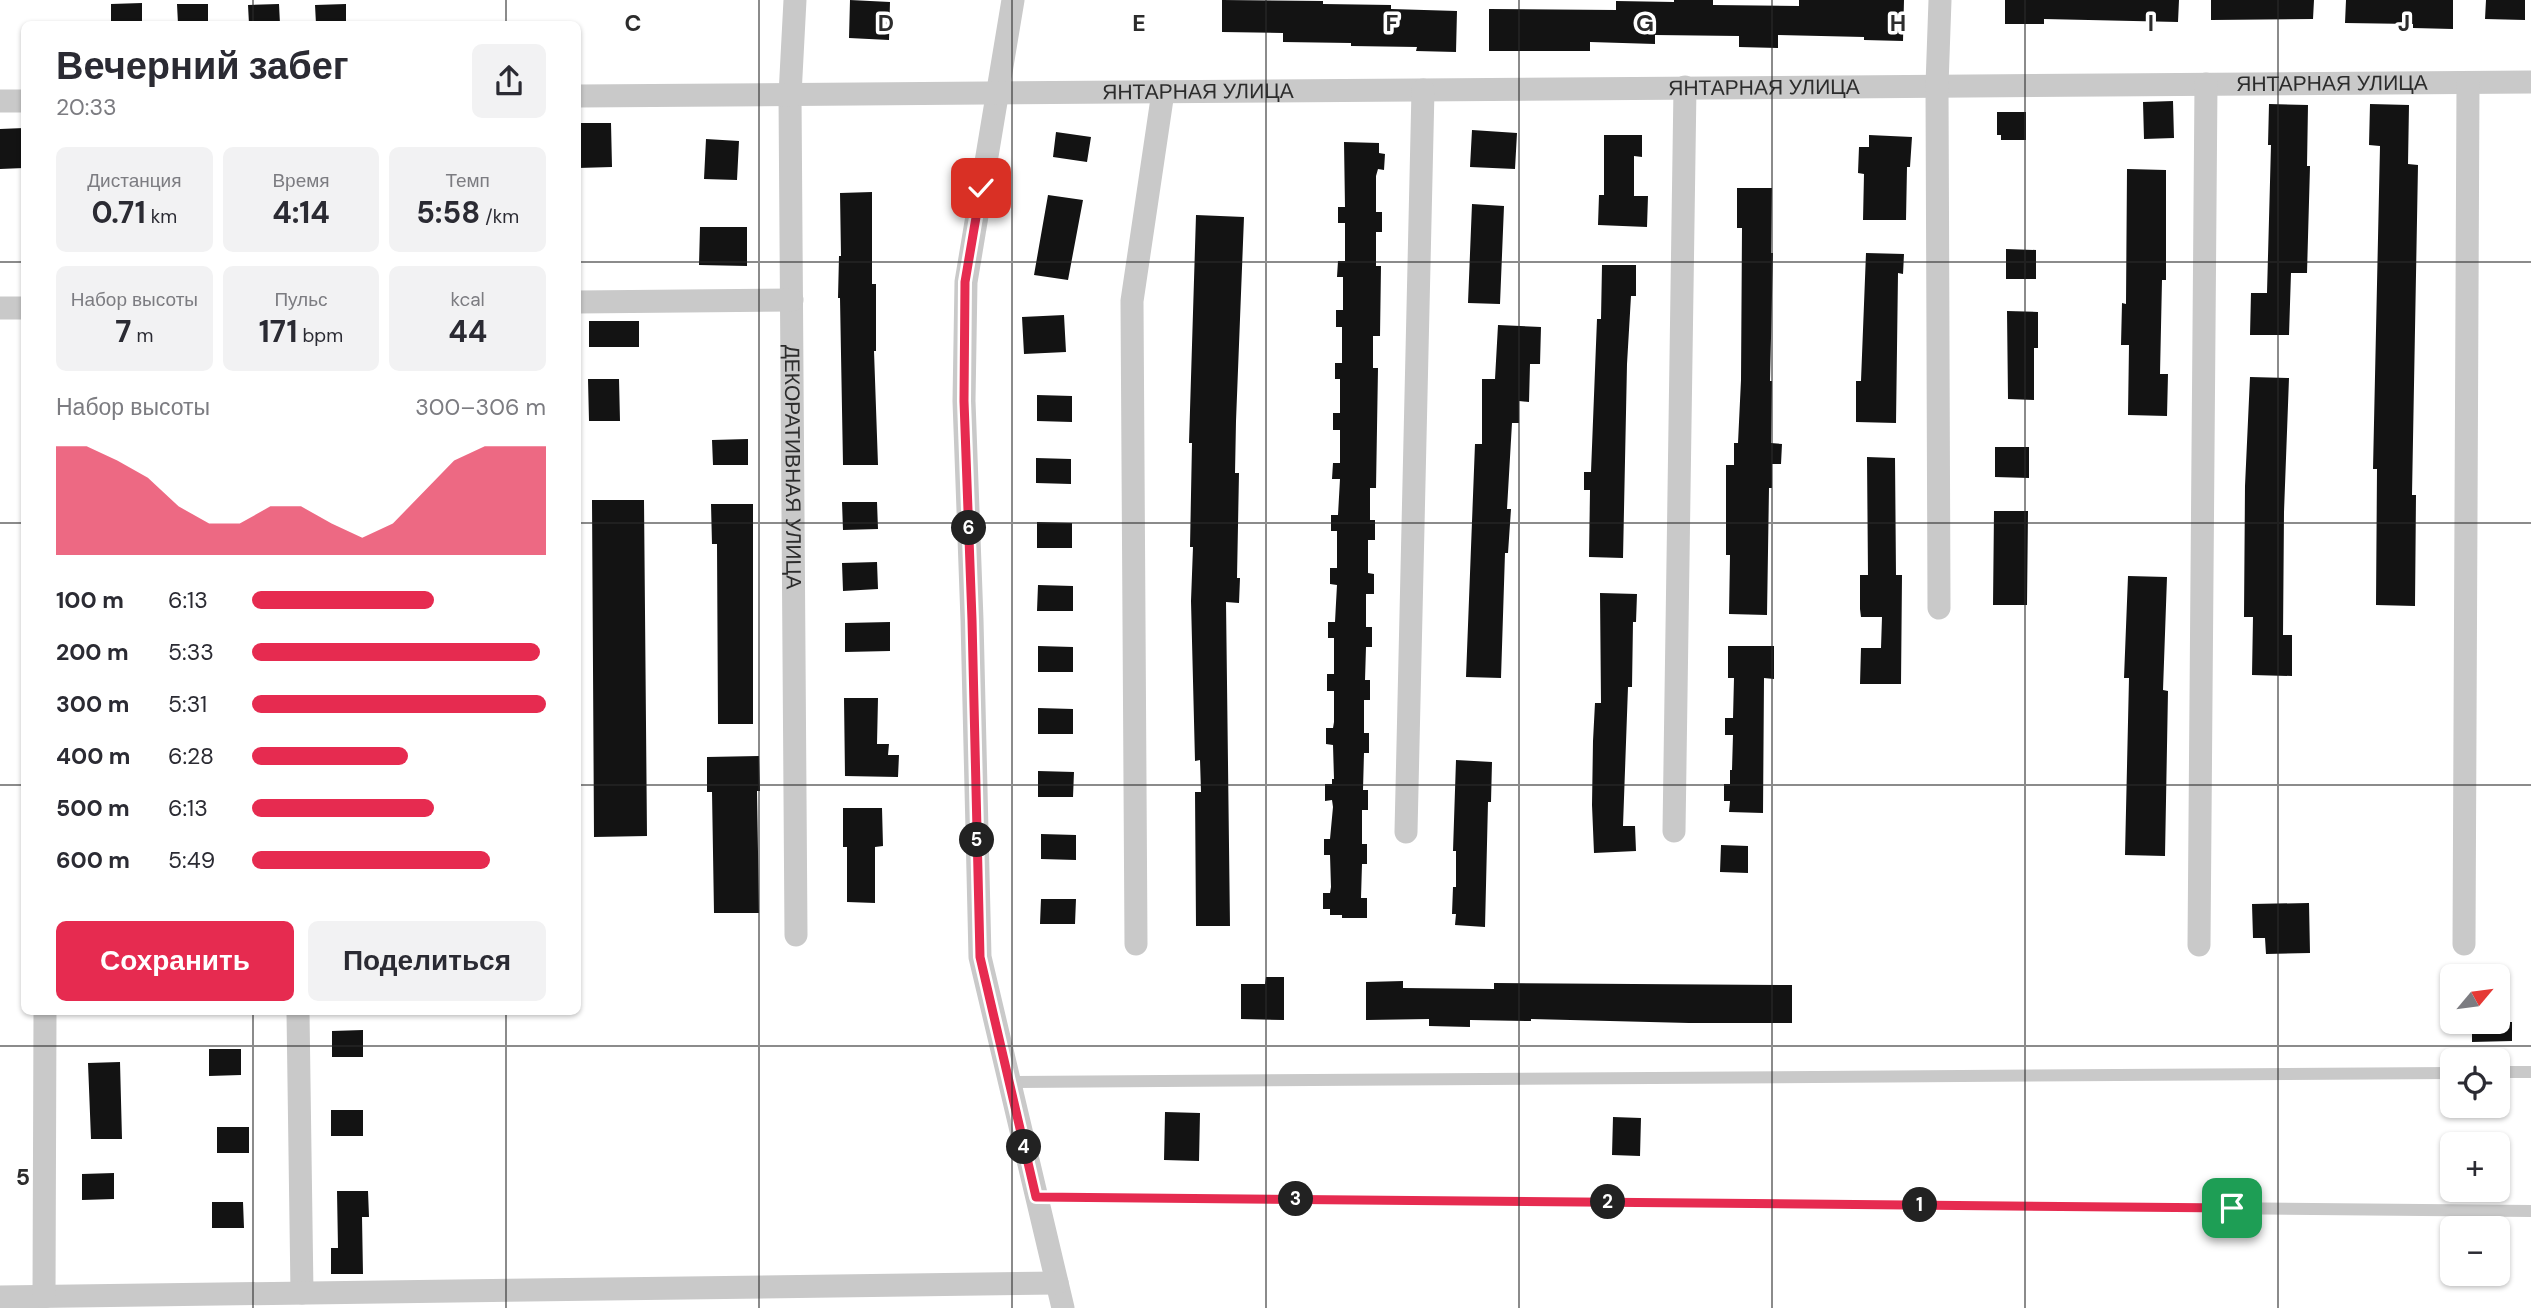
<!DOCTYPE html>
<html lang="ru">
<head>
<meta charset="utf-8">
<style>
	body { margin:0; font-family:"DM Sans",sans-serif; background:#f2f2f3; color:#2b2b33; height:100vh; display:flex; flex-direction:column; font-size:26px; white-space:nowrap }
	* { box-sizing:border-box; margin:0 }
	p { font-size:23px; color:#7c7c81 }
	.icon { flex:none; width:38px; height:38px; fill:none; stroke:currentColor; stroke-width:2; stroke-linecap:round; stroke-linejoin:round }
	.map { position:relative; flex:1; overflow:hidden }
	.side { position:absolute; left:21px; top:21px; width:560px; height:994px; display:flex; flex-direction:column; background:#fff; border-radius:10px; box-shadow:0 2px 5px #0004 }
	.side>* { flex:none }
	.needle { width:46px; rotate:61deg }
	.tools { position:absolute; left:2440px; top:964px; display:grid; gap:14px }
	.tools a { display:grid; place-items:center; width:70px; height:70px; border-radius:10px; background:#fff; box-shadow:0 2px 5px #0004; font-size:35px }
	.pin { position:absolute; display:grid; place-items:center; width:60px; height:60px; color:#fff; margin:-30px; border-radius:14px; box-shadow:0 4px 10px #0006 }
	.km { position:absolute; width:35px; height:35px; margin:-18px; border-radius:50%; background:#222; color:#fff; font-size:19px; line-height:35px; text-align:center }
	.round { display:grid; place-items:center; flex:none; width:74px; height:74px; border-radius:10px; background:#f2f2f3 }
	.overview { display:flex; align-items:center; justify-content:space-between; height:119px; padding:0 35px }
	h1 { font-size:38px; font-weight:700; line-height:52px }
	.stats { display:grid; grid-template-columns:repeat(3,1fr); gap:10px; height:119px; padding:7px 35px }
	.stats div { display:grid; align-content:center; border-radius:10px; background:#f2f2f3; text-align:center }
	.stats b { font-size:30px; font-weight:700 }
	.stats small { font-size:19px; font-weight:400 }
	.stats p { font-size:19px }
	.chart { height:196px; padding:14px 35px }
	.chart p { display:flex; justify-content:space-between }
	.chart svg { width:100%; height:126px; margin-top:7px; fill:#e62b50; opacity:.7 }
	.button { display:flex; gap:14px; margin-top:auto; padding:14px 35px }
	.button a { flex:1; height:80px; border-radius:10px; background:#e62b50; color:#fff; font-size:28px; font-weight:700; line-height:80px; text-align:center }
	.button a+a { background:#f2f2f3; color:#2b2b33 }
	ul { padding:0 35px; list-style:none; font-size:23px }
	li { display:grid; grid-template-columns:112px 84px 1fr; align-items:center; height:52px }
	li i { height:18px; border-radius:9px; background:#e62b50 }
	.map>svg:first-child { display:block }
	.building { fill:#131313 }
	.lines { fill:none; stroke-linecap:round; stroke-linejoin:round }
	.service { stroke:#c9c9c9; stroke-width:12 }
	.minor { stroke:#c9c9c9; stroke-width:23 }
	.route-casing { stroke:#fff; stroke-width:14 }
	.route { stroke:#e62b50; stroke-width:9 }
	.grid { fill:none; stroke:#2c2c2c; stroke-width:2; stroke-opacity:0.55 }
	.labels { text-anchor:middle; stroke-width:7; stroke-linejoin:round; paint-order:stroke }
	.street-label { font-size:21px; fill:#2c2c2c; stroke:#fff }
	.grid-label { font-size:23px; text-anchor:middle; font-weight:bold; fill:#2c2c2c; stroke:#fff; stroke-width:7; stroke-linejoin:round; paint-order:stroke }
</style>
</head>
<body>
<div class="map">
<svg width="2531" height="1308" viewBox="0 0 2531 1308">
	<rect width="100%" height="100%" fill="#fff"/>
	<!-- building -->
	<path class="building" d="M 850,0 L 890,2 L 889,40 L 849,38 Z
		M 1222,0 L 1323,1 L 1323,4 L 1391,5 L 1391,9 L 1457,11 L 1456,52 L 1416,51 L 1417,47 L 1351,46 L 1351,43 L 1283,42 L 1283,33 L 1222,32 Z
		M 1674,0 L 1713,0 L 1713,5 L 1799,6 L 1799,0 L 1904,0 L 1903,41 L 1864,40 L 1864,37 L 1778,35 L 1778,48 L 1739,47 L 1739,36 L 1655,35 L 1655,44 L 1590,42 L 1590,51 L 1489,51 L 1489,9 L 1616,10 L 1616,1 L 1674,2 Z
		M 2005,0 L 2179,0 L 2178,22 L 2044,19 L 2044,24 L 2005,24 Z
		M 2211,0 L 2314,0 L 2313,19 L 2211,20 Z
		M 2346,0 L 2453,0 L 2453,29 L 2413,28 L 2413,24 L 2345,23 Z
		M 2486,0 L 2525,0 L 2525,20 L 2485,19 Z
		M 142,3 L 142,24 L 111,24 L 111,4 Z
		M 177,4 L 208,4 L 208,24 L 178,24 Z
		M 279,4 L 280,24 L 249,24 L 248,5 Z
		M 346,4 L 346,24 L 316,24 L 315,5 Z
		M 2173,101 L 2174,138 L 2144,139 L 2143,102 Z
		M 2269,104 L 2308,105 L 2307,166 L 2310,166 L 2307,273 L 2291,273 L 2289,335 L 2250,335 L 2251,293 L 2267,293 L 2271,145 L 2268,145 Z
		M 2370,104 L 2409,105 L 2408,164 L 2418,165 L 2412,495 L 2416,495 L 2415,606 L 2376,605 L 2377,469 L 2373,469 L 2380,146 L 2369,145 Z
		M 1997,112 L 2026,112 L 2026,140 L 2001,140 L 2001,135 L 1997,135 Z
		M 578,123 L 611,123 L 612,167 L 578,168 Z
		M 24,128 L 24,168 L 0,169 L 0,129 Z
		M 1472,130 L 1517,133 L 1515,169 L 1470,167 Z
		M 1056,132 L 1091,137 L 1087,162 L 1053,157 Z
		M 1604,135 L 1642,135 L 1642,157 L 1634,156 L 1634,196 L 1648,196 L 1647,227 L 1598,225 L 1599,195 L 1604,195 Z
		M 1869,135 L 1912,137 L 1910,167 L 1907,167 L 1906,220 L 1863,220 L 1864,174 L 1858,173 L 1859,147 L 1869,147 Z
		M 706,139 L 739,141 L 737,180 L 704,179 Z
		M 1344,142 L 1379,143 L 1379,153 L 1385,154 L 1384,170 L 1378,169 L 1376,176 L 1376,212 L 1382,212 L 1382,232 L 1376,232 L 1376,266 L 1381,266 L 1380,336 L 1373,336 L 1373,368 L 1378,368 L 1376,488 L 1370,488 L 1370,520 L 1375,520 L 1375,540 L 1368,540 L 1368,573 L 1374,574 L 1374,594 L 1366,594 L 1366,627 L 1372,627 L 1372,647 L 1366,647 L 1365,680 L 1370,680 L 1370,700 L 1364,700 L 1364,733 L 1369,733 L 1369,753 L 1364,753 L 1363,790 L 1368,790 L 1368,810 L 1362,810 L 1362,844 L 1367,844 L 1367,864 L 1362,864 L 1361,898 L 1367,898 L 1367,918 L 1342,918 L 1342,915 L 1330,915 L 1330,909 L 1323,909 L 1323,893 L 1330,893 L 1331,887 L 1330,855 L 1324,855 L 1324,839 L 1330,839 L 1333,807 L 1332,800 L 1325,801 L 1325,784 L 1332,784 L 1332,779 L 1334,779 L 1333,745 L 1326,744 L 1326,728 L 1333,728 L 1334,722 L 1334,691 L 1327,691 L 1327,674 L 1334,674 L 1334,638 L 1328,638 L 1328,622 L 1335,622 L 1336,603 L 1337,585 L 1330,584 L 1330,568 L 1337,568 L 1337,531 L 1331,531 L 1331,515 L 1338,515 L 1340,479 L 1332,479 L 1333,463 L 1340,463 L 1340,430 L 1333,430 L 1333,413 L 1340,413 L 1340,379 L 1335,379 L 1335,363 L 1342,363 L 1342,327 L 1336,327 L 1336,310 L 1343,310 L 1343,277 L 1337,277 L 1338,261 L 1345,261 L 1345,223 L 1338,223 L 1338,207 L 1345,207 Z
		M 2127,169 L 2166,170 L 2166,280 L 2162,280 L 2160,374 L 2168,374 L 2167,416 L 2128,415 L 2129,345 L 2121,345 L 2122,303 L 2126,304 Z
		M 1737,188 L 1772,188 L 1771,253 L 1773,253 L 1770,381 L 1772,381 L 1771,443 L 1782,444 L 1781,464 L 1772,464 L 1772,488 L 1769,488 L 1767,615 L 1729,614 L 1730,555 L 1726,555 L 1726,465 L 1734,465 L 1734,443 L 1738,443 L 1741,380 L 1742,228 L 1737,228 Z
		M 872,192 L 872,284 L 876,284 L 876,351 L 874,351 L 878,465 L 843,465 L 840,298 L 838,298 L 839,256 L 841,256 L 840,193 Z
		M 1048,195 L 1083,200 L 1068,280 L 1034,275 Z
		M 1472,204 L 1504,206 L 1500,304 L 1468,303 Z
		M 1196,215 L 1244,217 L 1236,421 L 1235,473 L 1239,473 L 1237,578 L 1240,578 L 1239,603 L 1226,602 L 1230,926 L 1196,926 L 1195,792 L 1201,792 L 1200,760 L 1195,761 L 1191,601 L 1193,547 L 1190,547 L 1192,443 L 1189,443 Z
		M 700,227 L 747,227 L 747,266 L 699,265 Z
		M 2006,249 L 2036,250 L 2036,279 L 2006,279 Z
		M 1866,253 L 1904,254 L 1903,274 L 1898,273 L 1896,423 L 1856,422 L 1856,381 L 1861,381 Z
		M 1602,265 L 1636,265 L 1636,296 L 1631,296 L 1627,364 L 1623,558 L 1589,557 L 1590,490 L 1584,490 L 1584,472 L 1591,472 L 1597,319 L 1601,319 Z
		M 2007,311 L 2038,312 L 2038,348 L 2034,348 L 2034,400 L 2008,399 Z
		M 1064,315 L 1066,352 L 1024,354 L 1022,317 Z
		M 589,321 L 639,321 L 639,347 L 589,347 Z
		M 1498,325 L 1541,327 L 1540,364 L 1530,364 L 1529,402 L 1519,401 L 1519,423 L 1512,423 L 1507,509 L 1511,509 L 1508,553 L 1505,553 L 1501,678 L 1466,677 L 1475,444 L 1482,444 L 1482,379 L 1495,379 Z
		M 2250,377 L 2289,378 L 2284,512 L 2283,635 L 2292,635 L 2292,676 L 2252,675 L 2253,617 L 2244,617 L 2245,486 Z
		M 588,379 L 619,379 L 620,421 L 589,421 Z
		M 1037,395 L 1072,396 L 1072,422 L 1037,421 Z
		M 748,439 L 748,465 L 713,465 L 712,440 Z
		M 1995,447 L 2029,447 L 2029,478 L 1995,477 Z
		M 1867,457 L 1895,458 L 1896,575 L 1902,575 L 1901,684 L 1860,684 L 1861,648 L 1881,648 L 1882,617 L 1861,617 L 1860,609 L 1860,575 L 1868,575 Z
		M 1036,458 L 1071,459 L 1071,484 L 1036,483 Z
		M 592,500 L 644,500 L 647,836 L 594,837 Z
		M 842,502 L 877,502 L 878,529 L 843,530 Z
		M 711,504 L 753,504 L 753,724 L 718,724 L 717,544 L 712,544 Z
		M 1994,511 L 2028,511 L 2027,605 L 1993,605 Z
		M 1037,522 L 1072,523 L 1072,548 L 1037,548 Z
		M 877,562 L 878,589 L 843,591 L 842,563 Z
		M 2128,576 L 2167,577 L 2163,690 L 2168,691 L 2165,856 L 2125,855 L 2129,678 L 2124,678 Z
		M 1038,585 L 1073,586 L 1073,611 L 1037,611 Z
		M 1600,593 L 1637,594 L 1636,622 L 1633,622 L 1632,687 L 1628,687 L 1623,826 L 1635,826 L 1636,851 L 1594,853 L 1592,805 L 1593,741 L 1595,703 L 1601,703 Z
		M 890,622 L 890,651 L 845,652 L 845,623 Z
		M 1038,646 L 1073,647 L 1073,672 L 1038,672 Z
		M 1728,646 L 1774,646 L 1774,679 L 1764,678 L 1763,813 L 1729,812 L 1730,801 L 1724,801 L 1724,784 L 1730,784 L 1730,770 L 1732,770 L 1733,735 L 1725,735 L 1725,718 L 1733,718 L 1734,678 L 1728,678 Z
		M 844,698 L 878,698 L 877,744 L 889,744 L 888,755 L 899,755 L 898,777 L 845,776 Z
		M 1038,708 L 1073,709 L 1073,734 L 1038,734 Z
		M 759,756 L 760,791 L 757,791 L 759,913 L 714,913 L 712,792 L 707,792 L 707,757 Z
		M 1456,760 L 1492,762 L 1491,802 L 1488,802 L 1485,927 L 1455,925 L 1456,914 L 1452,914 L 1453,887 L 1456,887 L 1456,851 L 1453,851 Z
		M 1038,771 L 1074,772 L 1073,797 L 1038,797 Z
		M 843,808 L 882,808 L 883,846 L 875,847 L 875,903 L 847,902 L 847,847 L 843,847 Z
		M 1041,834 L 1076,835 L 1076,860 L 1041,859 Z
		M 1721,845 L 1748,846 L 1748,873 L 1720,872 Z
		M 1041,899 L 1076,899 L 1075,924 L 1040,924 Z
		M 2309,903 L 2310,953 L 2266,954 L 2265,938 L 2253,938 L 2252,904 Z
		M 1266,977 L 1284,977 L 1284,1020 L 1241,1019 L 1241,984 L 1265,984 Z
		M 1403,981 L 1403,988 L 1494,989 L 1494,983 L 1792,985 L 1792,1023 L 1689,1023 L 1531,1019 L 1531,1021 L 1470,1020 L 1470,1027 L 1429,1026 L 1429,1019 L 1366,1020 L 1366,982 Z
		M 2472,1022 L 2512,1022 L 2512,1041 L 2472,1042 Z
		M 363,1030 L 363,1057 L 332,1057 L 332,1031 Z
		M 209,1049 L 241,1049 L 241,1075 L 209,1076 Z
		M 120,1062 L 122,1139 L 91,1139 L 88,1063 Z
		M 331,1110 L 363,1110 L 363,1136 L 331,1136 Z
		M 1165,1112 L 1200,1113 L 1199,1161 L 1164,1160 Z
		M 1613,1117 L 1641,1118 L 1640,1156 L 1612,1155 Z
		M 217,1127 L 249,1127 L 249,1153 L 217,1153 Z
		M 114,1173 L 114,1199 L 82,1200 L 82,1174 Z
		M 337,1191 L 368,1191 L 369,1217 L 362,1217 L 363,1274 L 331,1274 L 331,1248 L 338,1248 Z
		M 212,1202 L 243,1202 L 244,1228 L 212,1228 Z"/>
	<g class="lines">
		<!-- service -->
		<path class="service" d="M 2497,1072 L 2531,1072
			M 1009,1082 L 2452,1073
			M 1036,1197 L 2531,1211"/>
		<!-- minor -->
		<g class="minor">
			<path id="s1" d="M 795,0 L 790,95 L 796,935"/>
			<path d="M 1013,0 L 966,282 L 964,401 L 972,620 L 980,957 L 1063,1308"/>
			<path id="s2" d="M 578,96 L 2531,82"/>
			<path d="M 0,101 L 24,101"/>
			<path d="M 578,302 L 792,300"/>
			<path d="M 0,308 L 24,308"/>
			<path d="M 1939,608 L 1937,85 L 1940,0"/>
			<path d="M 1674,831 L 1685,87"/>
			<path d="M 1406,832 L 1423,90"/>
			<path d="M 1136,944 L 1132,301 L 1163,92"/>
			<path d="M 2464,944 L 2468,83"/>
			<path d="M 2199,945 L 2206,84"/>
			<path d="M 298,1012 L 302,1293"/>
			<path d="M 0,1297 L 1057,1283"/>
			<path d="M 44,1297 L 45,1012"/>
		</g>
	</g>
	<g class="lines">
		<!-- route casing -->
		<g class="route-casing">
			<path id="route" d="M 981,188 L 965,282 L 964,401 L 972,620 L 980,957 L 1036,1197 L 2232,1208"/>
		</g>
		<!-- route -->
		<use href="#route" class="route"/>
	</g>
	<!-- grid -->
	<path class="grid" d="M 253,0 L 253,24M 506,0 L 506,24M 759,0 L 759,1308M 1012,0 L 1012,1308M 1266,0 L 1266,1308M 1519,0 L 1519,1308M 1772,0 L 1772,1308M 2025,0 L 2025,1308M 2278,0 L 2278,1308M 0,262 L 24,262M 578,262 L 2531,262M 0,523 L 24,523M 578,523 L 2531,523M 0,785 L 24,785M 578,785 L 2531,785M 253,1012 L 253,1308M 506,1012 L 506,1308M 0,1046 L 2531,1046"/>
	<g class="labels">
		<!-- street labels -->
		<g class="street-label">
			<text dy="7" stroke="none"><textPath href="#s2" startOffset="1754">ЯНТАРНАЯ УЛИЦА</textPath></text>
			<text dy="7" stroke="none"><textPath href="#s2" startOffset="1186">ЯНТАРНАЯ УЛИЦА</textPath></text>
			<text dy="7" stroke="none"><textPath href="#s2" startOffset="620">ЯНТАРНАЯ УЛИЦА</textPath></text>
			<text dy="7" stroke="none"><textPath href="#s1" startOffset="467">ДЕКОРАТИВНАЯ УЛИЦА</textPath></text>
		</g>
	</g>
	<g class="grid-label">
		<text x="633" y="31">C</text>
		<text x="886" y="31">D</text>
		<text x="1139" y="31">E</text>
		<text x="1392" y="31">F</text>
		<text x="1645" y="31">G</text>
		<text x="1898" y="31">H</text>
		<text x="2151" y="31">I</text>
		<text x="2404" y="31">J</text>
		<text x="23" y="1185">5</text>
	</g>
</svg>
<div class="tools">
<a><svg class="needle" viewBox="-14 -14 28 28"><path d="M0-13l5 13h-10z" fill="#e53935"/><path d="M0 13l5-13h-10z" fill="#7c7c81"/></svg></a>
<a><svg class="icon" aria-label="locate" viewBox="0 0 24 24"><circle cx="12" cy="12" r="6"/><path d="M12 2v4M12 18v4M2 12h4M18 12h4"/></svg></a>
<a>+</a>
<a>−</a>
</div>
<div class="pin" style="left:2232px;top:1208px;background:#1e9e55"><svg class="icon" aria-label="arrive" viewBox="0 0 24 24"><path d="M6 21V4h12l-3 4 3 4H6"/></svg></div>
<div class="pin" style="left:981px;top:188px;background:#d93025"><svg class="icon" aria-label="check" viewBox="0 0 24 24"><path d="M5 12l5 5 9-10"/></svg></div>
<b class="km" style="left:1920px;top:1205px">1</b>
<b class="km" style="left:1608px;top:1202px">2</b>
<b class="km" style="left:1296px;top:1199px">3</b>
<b class="km" style="left:1024px;top:1147px">4</b>
<b class="km" style="left:977px;top:840px">5</b>
<b class="km" style="left:969px;top:528px">6</b>
<section class="side">
<div class="overview"><div><h1>Вечерний забег</h1><p>20:33</p></div><a class="round"><svg class="icon" aria-label="share" viewBox="0 0 24 24"><path d="M12 15V3M7 8l5-5 5 5M5 13v7h14v-7"/></svg></a></div>
<div class="stats">
<div><p>Дистанция</p><b>0.71<small> km</small></b></div>
<div><p>Время</p><b>4:14</b></div>
<div><p>Темп</p><b>5:58<small> /km</small></b></div>
</div>
<div class="stats">
<div><p>Набор высоты</p><b>7<small> m</small></b></div>
<div><p>Пульс</p><b>171<small> bpm</small></b></div>
<div><p>kcal</p><b>44</b></div>
</div>
<div class="chart"><p><span>Набор высоты</span>300–306 m</p>
<svg viewBox="0 0 160 44" preserveAspectRatio="none"><path d="M0 44V6L10 6L20 11L30 17L40 27L50 33L60 33L70 27L80 27L90 33L100 38L110 33L120 22L130 11L140 6L150 6L160 6V44z"/></svg>
</div>
<ul>
<li><b>100 m</b>6:13<i style="width:62%"></i></li>
<li><b>200 m</b>5:33<i style="width:98%"></i></li>
<li><b>300 m</b>5:31<i style="width:100%"></i></li>
<li><b>400 m</b>6:28<i style="width:53%"></i></li>
<li><b>500 m</b>6:13<i style="width:62%"></i></li>
<li><b>600 m</b>5:49<i style="width:81%"></i></li>
</ul>
<div class="button"><a>Сохранить</a><a>Поделиться</a></div>
</section>
</div>
</body>
</html>
